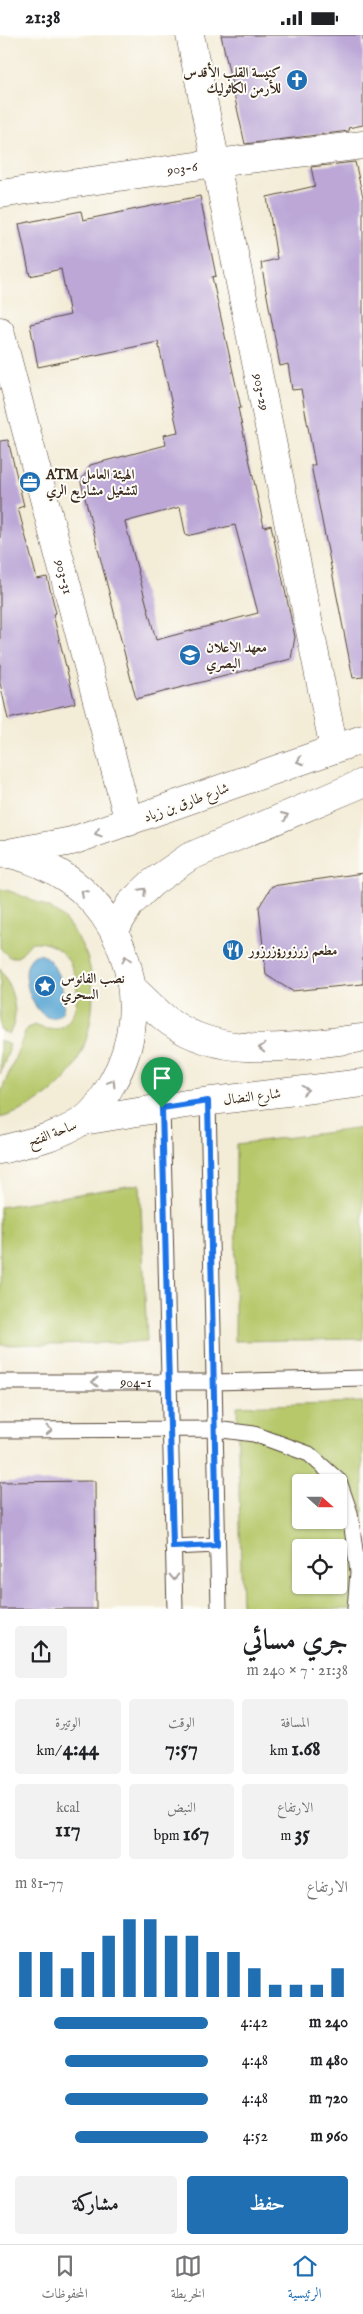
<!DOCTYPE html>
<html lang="ar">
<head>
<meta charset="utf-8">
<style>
	body { margin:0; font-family:"IM FELL English",Amiri,serif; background:#f2f2f2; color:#202124; direction:rtl; height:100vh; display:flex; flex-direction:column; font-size:19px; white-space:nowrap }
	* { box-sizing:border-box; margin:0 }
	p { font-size:16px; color:#757577 }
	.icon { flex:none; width:28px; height:28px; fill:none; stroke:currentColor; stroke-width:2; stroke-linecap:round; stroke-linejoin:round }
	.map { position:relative; height:1574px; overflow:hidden; direction:ltr }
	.drawer { display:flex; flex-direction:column; background:#fff; flex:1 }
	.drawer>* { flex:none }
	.needle { width:32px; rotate:111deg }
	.fabs { position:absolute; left:292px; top:1439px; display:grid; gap:10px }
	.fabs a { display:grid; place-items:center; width:55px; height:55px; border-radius:5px; background:#fff; box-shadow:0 1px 4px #0004; font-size:25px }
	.pin { position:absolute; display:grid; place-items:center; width:42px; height:42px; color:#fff; margin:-51px -21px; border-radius:50% 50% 50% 0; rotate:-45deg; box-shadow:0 0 5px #0007 }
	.pin .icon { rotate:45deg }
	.round { display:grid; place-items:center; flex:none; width:52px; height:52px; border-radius:5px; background:#f2f2f2 }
	.summary { display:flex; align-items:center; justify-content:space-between; height:85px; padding:0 15px }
	h1 { font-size:28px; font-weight:800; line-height:38px }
	.figures { display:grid; grid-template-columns:repeat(3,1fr); gap:8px; height:85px; padding:5px 15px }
	.figures div { display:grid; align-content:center; border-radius:5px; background:#f2f2f2; text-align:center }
	.figures b { font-size:21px; font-weight:800 }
	.figures small { font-size:14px; font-weight:400 }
	.figures p { font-size:14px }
	.chart { height:140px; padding:10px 15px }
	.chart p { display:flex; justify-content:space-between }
	.chart svg { width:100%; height:90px; margin-top:5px; stroke:#1f6fb2; stroke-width:6 }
	.button { display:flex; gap:10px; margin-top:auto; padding:10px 15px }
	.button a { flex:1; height:58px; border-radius:5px; background:#1f6fb2; color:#fff; font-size:20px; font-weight:800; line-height:58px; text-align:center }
	.button a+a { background:#f2f2f2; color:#202124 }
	ul { padding:0 15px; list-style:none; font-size:16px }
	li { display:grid; grid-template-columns:80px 60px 1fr; align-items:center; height:38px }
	li i { height:12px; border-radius:6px; background:#1f6fb2 }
	.status { display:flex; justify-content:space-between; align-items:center; height:35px; padding:0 25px; background:#fff; direction:ltr }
	.status svg { height:14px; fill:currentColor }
	.menu { display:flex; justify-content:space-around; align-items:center; height:70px; border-top:1px solid #e0e0e0; background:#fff; font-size:14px; color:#757577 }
	.menu a { display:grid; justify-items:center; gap:2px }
	.menu .selected { color:#1f6fb2 }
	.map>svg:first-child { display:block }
	.green { fill:#b6c86b; stroke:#787944; fill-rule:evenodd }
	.water { fill:#5ca7d4; stroke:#4c6879 }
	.building { fill:#bca7d7; fill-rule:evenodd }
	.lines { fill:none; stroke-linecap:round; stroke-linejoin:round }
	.service-casing { stroke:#57473a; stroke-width:17 }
	.minor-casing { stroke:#57473a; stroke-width:29 }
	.secondary-casing { stroke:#57473a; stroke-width:29 }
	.primary-casing { stroke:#57473a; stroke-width:29 }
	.service { stroke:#fff; stroke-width:15 }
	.minor { stroke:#fff; stroke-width:28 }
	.secondary { stroke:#fff; stroke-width:28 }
	.primary { stroke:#fff; stroke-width:28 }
	.oneway { stroke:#a79f9a }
	.route-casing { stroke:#fff; stroke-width:10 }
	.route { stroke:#1a73e8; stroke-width:6 }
	.labels { text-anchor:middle; stroke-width:4; stroke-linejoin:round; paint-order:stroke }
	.poi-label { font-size:14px; font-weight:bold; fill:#3b2a1e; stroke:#fdfcf7; text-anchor:start }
	.street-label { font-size:14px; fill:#3b2a1e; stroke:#fdfcf7 }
</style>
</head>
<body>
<div class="status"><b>21:38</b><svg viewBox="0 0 49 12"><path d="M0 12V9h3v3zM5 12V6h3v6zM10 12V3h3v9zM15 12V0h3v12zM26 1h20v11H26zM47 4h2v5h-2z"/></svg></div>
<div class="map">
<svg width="363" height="1574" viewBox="0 0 363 1574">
	<rect width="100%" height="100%" fill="#fdfcf7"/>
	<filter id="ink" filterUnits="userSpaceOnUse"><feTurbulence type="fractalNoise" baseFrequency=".02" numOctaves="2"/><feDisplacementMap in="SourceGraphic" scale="10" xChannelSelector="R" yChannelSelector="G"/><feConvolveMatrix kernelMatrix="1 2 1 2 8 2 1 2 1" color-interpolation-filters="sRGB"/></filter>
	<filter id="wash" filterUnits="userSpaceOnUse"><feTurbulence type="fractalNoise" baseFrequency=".0096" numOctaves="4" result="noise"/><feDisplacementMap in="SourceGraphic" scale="20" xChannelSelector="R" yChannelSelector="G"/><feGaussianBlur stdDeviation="1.12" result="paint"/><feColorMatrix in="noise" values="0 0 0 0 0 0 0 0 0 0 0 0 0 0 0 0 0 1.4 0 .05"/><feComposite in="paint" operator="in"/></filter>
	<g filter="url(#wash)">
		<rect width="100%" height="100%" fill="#f3ecd7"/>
		<!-- green -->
		<path class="green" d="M 0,854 C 10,855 19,860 29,864 C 40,868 57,876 65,885 C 74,896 84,911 88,925 C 98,959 92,1005 72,1035 C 56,1058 27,1076 0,1083 L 0,1060 L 27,993 L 35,990 C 89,1018 94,904 32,907 L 18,922 L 9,922 L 0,913 Z
			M 0,933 C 11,951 22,979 9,999 L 0,995 Z
			M 0,1005 L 9,1010 L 9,1015 L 0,1039 Z
			M 363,1093 L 363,1304 L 235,1306 L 236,1109 Z
			M 140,1149 L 147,1307 L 0,1310 L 0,1172 Z
			M 363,1367 L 363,1574 L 242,1574 L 237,1371 ZM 301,1448 L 339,1448 L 339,1485 L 301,1485 ZM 301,1512 L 339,1512 L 339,1550 L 301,1550 Z"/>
		<!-- water -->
		<path class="water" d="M 39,919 C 56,921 69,964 62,977 C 59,981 56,982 52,983 C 31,983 13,924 39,919 Z"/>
		<g id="blocks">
			<!-- building -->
			<path class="building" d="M 221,0 L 363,0 L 363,90 L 348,93 L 349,96 L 245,109 Z
				M 355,127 L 363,162 L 363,642 L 353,643 L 311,430 L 315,430 L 301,354 L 292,355 L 288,329 L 280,331 L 261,228 L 277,224 L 267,162 L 315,151 L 311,132 Z
				M 200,161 L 216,241 L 212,242 L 241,373 L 238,373 L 264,492 L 271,490 L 295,602 L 291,624 L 136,664 L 81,447 L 90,430 L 166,410 L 164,400 L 178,397 L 158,307 L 38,332 L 30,289 L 70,280 L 61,234 L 30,241 L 19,189 L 81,176 L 83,185 ZM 180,472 L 186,501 L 235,490 L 258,578 L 156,605 L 125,487 Z
				M 8,405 L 24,471 L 18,473 L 37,544 L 47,542 L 56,578 L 53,579 L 75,668 L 8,684 L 0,648 L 0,406 Z
				M 363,838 L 363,949 L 292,956 L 266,940 L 259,872 L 272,851 Z
				M 95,1446 L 96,1574 L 0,1574 L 0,1447 Z"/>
		</g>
	</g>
	<g filter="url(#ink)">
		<use href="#blocks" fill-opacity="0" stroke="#57473a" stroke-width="1"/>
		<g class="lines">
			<!-- service casing -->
			<g class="service-casing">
				<g id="service">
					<path d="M 208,1066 L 219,1574"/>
					<path d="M 162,1073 L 175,1574"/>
					<path id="s1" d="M 0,1347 L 214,1347 L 363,1343"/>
					<path d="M 0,1395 L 215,1394 L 254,1399 L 309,1419 L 339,1446 L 350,1478 L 358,1537 L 355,1574"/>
					<path d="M 173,1512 L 217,1510"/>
				</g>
			</g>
			<!-- minor casing -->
			<g class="minor-casing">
				<g id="minor">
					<path id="s2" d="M 190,0 L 334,714"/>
					<path id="s3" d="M 0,159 L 216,128 L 363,110"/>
					<path id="s4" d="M 0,296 L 129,787"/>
				</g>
			</g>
			<!-- secondary casing -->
			<g class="secondary-casing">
				<path id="secondary" d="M 132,953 C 145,964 156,977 170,987 C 226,1027 299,1010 363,1003
					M 83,1086 L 186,1069 L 363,1048"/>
			</g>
			<!-- primary casing -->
			<g class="primary-casing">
				<path id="primary" d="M 13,817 L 72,806 L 363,704
					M 0,819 C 13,817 28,824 40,829 C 124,863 158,971 112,1048 C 105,1061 95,1078 82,1086 C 58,1102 28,1108 0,1115
					M 114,896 L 130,869 L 152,848 L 189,822 L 363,748"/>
			</g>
			<!-- service -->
			<use href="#service" class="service"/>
			<!-- minor -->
			<use href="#minor" class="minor"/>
			<!-- secondary -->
			<use href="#secondary" class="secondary"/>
			<!-- primary -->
			<use href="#primary" class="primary"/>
		</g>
		<!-- one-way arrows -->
		<defs><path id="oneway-chevron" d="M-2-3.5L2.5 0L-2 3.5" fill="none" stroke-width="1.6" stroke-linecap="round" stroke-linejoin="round" transform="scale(1.25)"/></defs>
		<g class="oneway">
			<use href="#oneway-chevron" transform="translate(300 726) rotate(160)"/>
			<use href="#oneway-chevron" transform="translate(285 781) rotate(-23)"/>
			<use href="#oneway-chevron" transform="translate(98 798) rotate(161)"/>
			<use href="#oneway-chevron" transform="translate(143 856) rotate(-45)"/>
			<use href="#oneway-chevron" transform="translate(84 858) rotate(-137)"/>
			<use href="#oneway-chevron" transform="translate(126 924) rotate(-105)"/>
			<use href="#oneway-chevron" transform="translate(262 1013) rotate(-178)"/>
			<use href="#oneway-chevron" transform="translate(112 1048) rotate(-59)"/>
			<use href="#oneway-chevron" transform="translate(305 1055) rotate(-7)"/>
			<use href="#oneway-chevron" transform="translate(95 1347) rotate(180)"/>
			<use href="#oneway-chevron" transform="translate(49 1395)"/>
			<use href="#oneway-chevron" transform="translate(174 1542) rotate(89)"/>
		</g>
	</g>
	<g class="lines" filter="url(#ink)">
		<!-- route casing -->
		<g class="route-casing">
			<path id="route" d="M 208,1066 L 217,1510 L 173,1512 L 162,1073 Z"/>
		</g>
		<!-- route -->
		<use href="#route" class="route"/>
	</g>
	<!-- icons -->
	<defs>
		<g id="church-disc" transform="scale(1.125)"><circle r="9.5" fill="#1f6fb2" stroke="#fdfcf7"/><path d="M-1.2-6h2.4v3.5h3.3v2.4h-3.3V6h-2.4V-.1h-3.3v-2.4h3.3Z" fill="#fff"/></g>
		<g id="office-disc" transform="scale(1.125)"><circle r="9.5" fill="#1f6fb2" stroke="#fdfcf7"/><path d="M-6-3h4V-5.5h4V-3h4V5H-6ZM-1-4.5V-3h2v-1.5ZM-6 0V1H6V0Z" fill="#fff"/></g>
		<g id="school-disc" transform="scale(1.125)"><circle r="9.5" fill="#1f6fb2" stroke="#fdfcf7"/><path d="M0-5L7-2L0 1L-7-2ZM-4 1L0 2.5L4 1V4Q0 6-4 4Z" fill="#fff"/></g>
		<g id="restaurant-disc" transform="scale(1.125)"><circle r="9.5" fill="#1f6fb2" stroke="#fdfcf7"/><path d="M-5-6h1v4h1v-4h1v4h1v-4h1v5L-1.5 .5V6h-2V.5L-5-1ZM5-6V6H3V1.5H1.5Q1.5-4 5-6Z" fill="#fff"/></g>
		<g id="sight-disc" transform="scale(1.125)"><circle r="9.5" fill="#1f6fb2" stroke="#fdfcf7"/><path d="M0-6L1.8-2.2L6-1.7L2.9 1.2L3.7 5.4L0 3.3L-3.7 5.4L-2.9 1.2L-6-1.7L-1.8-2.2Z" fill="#fff"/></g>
	</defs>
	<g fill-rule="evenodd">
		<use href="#church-disc" x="297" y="45"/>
		<use href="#office-disc" x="30" y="447"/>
		<use href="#school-disc" x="190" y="620"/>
		<use href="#restaurant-disc" x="233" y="915"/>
		<use href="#sight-disc" x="45" y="951"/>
	</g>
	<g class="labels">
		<!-- poi labels -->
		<g class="poi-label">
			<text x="281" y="42" text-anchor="end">كنيسة القلب الأقدس<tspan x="281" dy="16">للأرمن الكاثوليك</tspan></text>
			<text x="46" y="444">ATM الهيئة العامل<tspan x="46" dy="16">لتشغيل مشاريع الري</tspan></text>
			<text x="206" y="617">معهد الاعلان<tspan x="206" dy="16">البصري</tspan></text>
			<text x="249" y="920">مطعم زرزور;زرزور</text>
			<text x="61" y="948">نصب الفانوس<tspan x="61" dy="16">السحري</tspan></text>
		</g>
		<!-- street labels -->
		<g class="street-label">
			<text dy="5" stroke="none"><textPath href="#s3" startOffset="184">903-6</textPath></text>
			<text dy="5" stroke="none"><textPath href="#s2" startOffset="364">903-29</textPath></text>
			<text dy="5" stroke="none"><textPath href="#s4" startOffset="254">903-31</textPath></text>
			<text transform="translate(186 767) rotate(-20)" y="5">شارع طارق بن زياد</text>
			<text transform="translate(252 1061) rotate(-7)" y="5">شارع النضال</text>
			<text transform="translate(52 1098) rotate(-21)" y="5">ساحة الفتح</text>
			<text dy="5" stroke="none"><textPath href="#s1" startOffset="136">904-1</textPath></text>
		</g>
	</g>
</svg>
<div class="fabs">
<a><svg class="needle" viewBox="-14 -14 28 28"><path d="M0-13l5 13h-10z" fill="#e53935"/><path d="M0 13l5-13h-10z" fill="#757577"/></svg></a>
<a><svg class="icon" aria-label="locate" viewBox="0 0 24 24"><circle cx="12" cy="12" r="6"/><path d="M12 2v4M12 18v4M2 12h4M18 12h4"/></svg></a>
</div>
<div class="pin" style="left:162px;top:1073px;background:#1e9e55"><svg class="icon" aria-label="arrive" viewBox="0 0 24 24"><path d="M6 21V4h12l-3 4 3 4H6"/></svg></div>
</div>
<section class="drawer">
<div class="summary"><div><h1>جري مسائي</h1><p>21:38 · 7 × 240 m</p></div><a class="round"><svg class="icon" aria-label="share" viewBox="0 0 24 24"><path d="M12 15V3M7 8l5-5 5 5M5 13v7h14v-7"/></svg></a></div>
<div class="figures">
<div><p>المسافة</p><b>1.68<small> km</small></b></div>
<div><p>الوقت</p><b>7:57</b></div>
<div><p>الوتيرة</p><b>4:44<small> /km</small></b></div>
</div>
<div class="figures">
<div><p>الارتفاع</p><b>35<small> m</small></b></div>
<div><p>النبض</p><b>167<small> bpm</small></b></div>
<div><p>kcal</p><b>117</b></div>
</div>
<div class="chart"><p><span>الارتفاع</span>77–81 m</p>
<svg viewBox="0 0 160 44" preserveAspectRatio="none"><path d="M5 44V22M15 44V22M25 44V30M35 44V22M45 44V14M55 44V6M65 44V6M75 44V14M85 44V14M95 44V22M105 44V22M115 44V30M125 44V38M135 44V38M145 44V38M155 44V30"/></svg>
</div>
<ul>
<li><b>240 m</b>4:42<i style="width:80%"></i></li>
<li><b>480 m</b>4:48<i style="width:74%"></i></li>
<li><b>720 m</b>4:48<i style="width:74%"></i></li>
<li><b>960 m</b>4:52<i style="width:69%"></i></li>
</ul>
<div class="button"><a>حفظ</a><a>مشاركة</a></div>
</section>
<nav class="menu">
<a class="selected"><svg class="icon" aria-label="home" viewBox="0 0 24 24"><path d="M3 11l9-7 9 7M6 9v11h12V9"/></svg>الرئيسية</a>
<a><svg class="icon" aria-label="map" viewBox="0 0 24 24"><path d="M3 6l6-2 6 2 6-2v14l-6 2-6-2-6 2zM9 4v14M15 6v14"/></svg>الخريطة</a>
<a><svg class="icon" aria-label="saved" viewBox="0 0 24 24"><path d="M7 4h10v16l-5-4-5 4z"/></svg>المحفوظات</a>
</nav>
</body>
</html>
